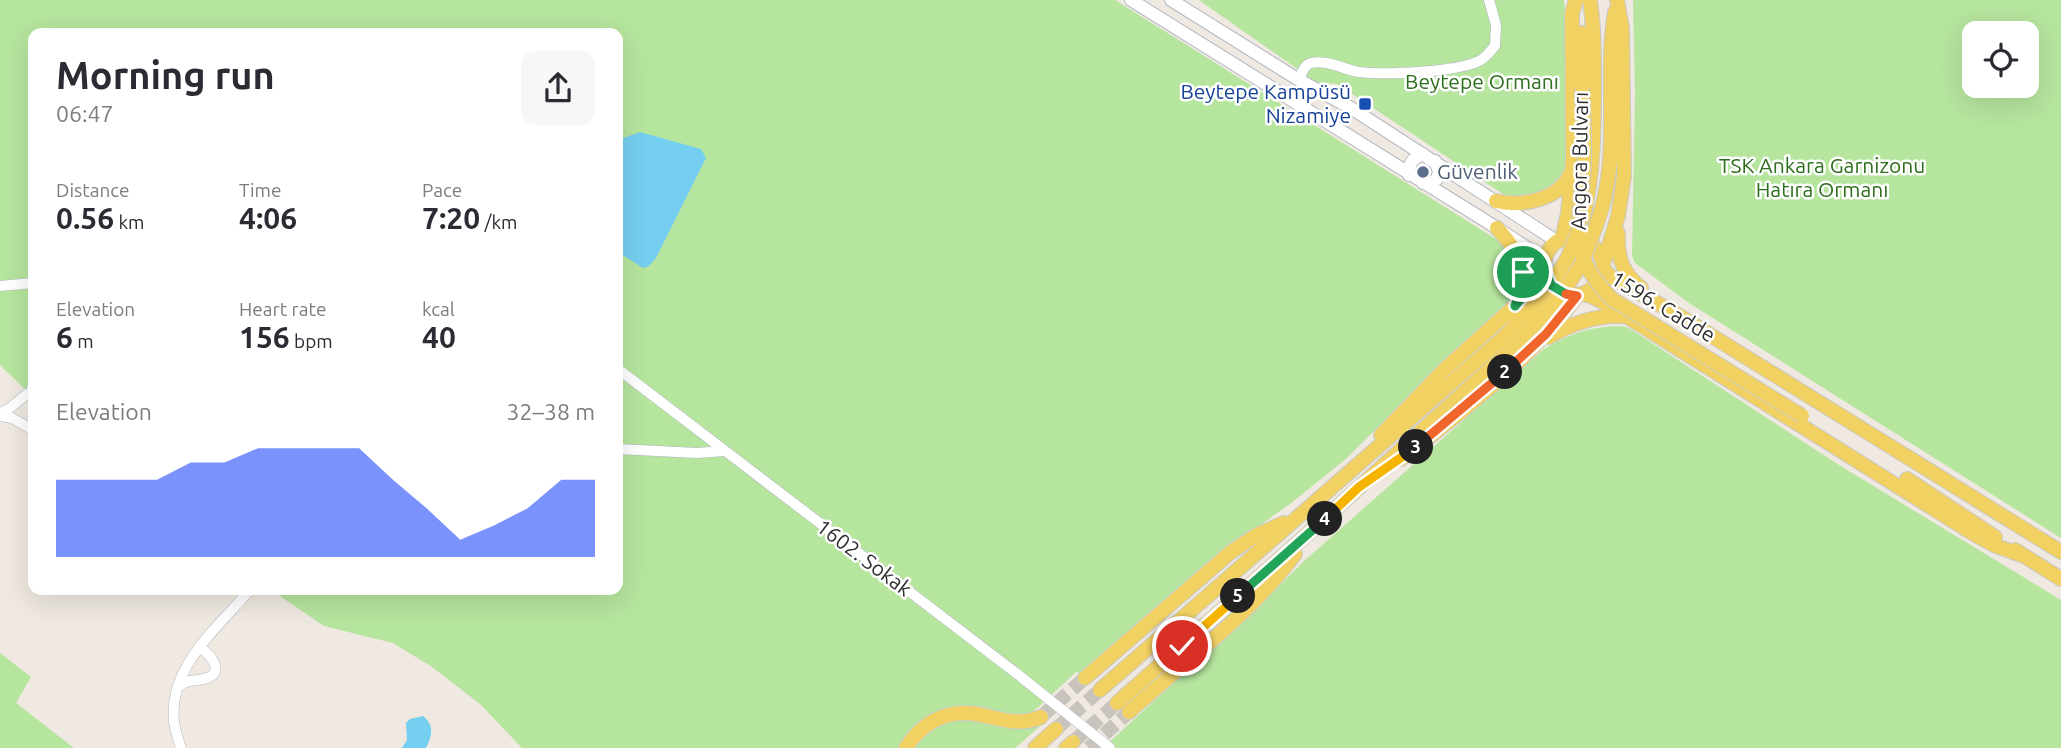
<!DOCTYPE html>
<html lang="en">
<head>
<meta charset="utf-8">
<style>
	body { margin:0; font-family:Ubuntu,sans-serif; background:#f7f7f7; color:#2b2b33; height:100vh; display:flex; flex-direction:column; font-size:26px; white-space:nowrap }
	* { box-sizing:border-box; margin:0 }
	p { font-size:23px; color:#7c7c81 }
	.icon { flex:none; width:38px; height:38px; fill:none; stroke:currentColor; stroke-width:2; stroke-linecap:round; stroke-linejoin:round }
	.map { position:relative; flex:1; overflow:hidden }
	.panel { position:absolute; left:28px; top:28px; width:595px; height:567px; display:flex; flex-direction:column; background:#fff; border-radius:14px; box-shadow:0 7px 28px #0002 }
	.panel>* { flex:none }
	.tools { position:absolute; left:1962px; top:21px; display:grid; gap:14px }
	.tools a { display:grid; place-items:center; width:77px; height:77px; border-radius:14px; background:#fff; box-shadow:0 7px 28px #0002; font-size:35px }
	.pin { position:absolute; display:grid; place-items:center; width:60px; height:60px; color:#fff; margin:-30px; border:4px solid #fff; border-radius:50%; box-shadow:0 2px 7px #0007 }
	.km { position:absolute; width:35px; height:35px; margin:-18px; border-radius:50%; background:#222; color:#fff; font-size:19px; line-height:35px; text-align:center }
	.round { display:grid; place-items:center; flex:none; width:74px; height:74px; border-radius:14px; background:#f7f7f7 }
	.overview { display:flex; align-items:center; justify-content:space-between; height:119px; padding:0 28px }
	h1 { font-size:38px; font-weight:700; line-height:52px }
	.figures { display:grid; grid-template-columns:repeat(3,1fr); gap:10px; height:119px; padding:7px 28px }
	.figures div { display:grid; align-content:center }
	.figures b { font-size:30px; font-weight:700 }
	.figures small { font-size:19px; font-weight:400 }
	.figures p { font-size:19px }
	.chart { height:196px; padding:14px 28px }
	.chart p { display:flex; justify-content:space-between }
	.chart svg { width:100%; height:126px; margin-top:7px; fill:#4264fb; opacity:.7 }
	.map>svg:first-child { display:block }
	.green { fill:#b6e59e; fill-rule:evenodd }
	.water { fill:#75cff0 }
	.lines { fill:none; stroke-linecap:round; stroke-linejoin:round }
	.primary-tunnel { stroke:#c8c4bd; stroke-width:14; stroke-dasharray:14 7; stroke-linecap:butt }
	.street-casing { stroke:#b4b7c1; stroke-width:11 }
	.secondary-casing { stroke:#b4b7c1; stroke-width:14 }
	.primary-casing { stroke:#c9c9c9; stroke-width:16 }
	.street { stroke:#fff; stroke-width:10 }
	.secondary { stroke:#fff; stroke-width:12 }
	.primary { stroke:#f2d163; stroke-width:14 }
	.primary-bridge-casing { stroke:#c9c9c9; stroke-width:16; stroke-linecap:butt }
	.primary-bridge { stroke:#f2d163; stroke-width:14 }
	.split-1-casing { stroke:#fff; stroke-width:14 }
	.split-2-casing { stroke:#fff; stroke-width:14 }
	.split-3-casing { stroke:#fff; stroke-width:14 }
	.split-4-casing { stroke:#fff; stroke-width:14 }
	.split-5-casing { stroke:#fff; stroke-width:14 }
	.split-6-casing { stroke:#fff; stroke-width:14 }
	.split-1 { stroke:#22a559; stroke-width:9 }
	.split-2 { stroke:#f0652b; stroke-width:9 }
	.split-3 { stroke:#f0652b; stroke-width:9 }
	.split-4 { stroke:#f5b400; stroke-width:9 }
	.split-5 { stroke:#22a559; stroke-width:9 }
	.split-6 { stroke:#f5b400; stroke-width:9 }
	.transit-dot { fill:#1a4fb4; stroke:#fff; stroke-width:2.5 }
	.service-dot { fill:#5c6f8a; stroke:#fff; stroke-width:2.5 }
	.labels { text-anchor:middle; stroke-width:5; stroke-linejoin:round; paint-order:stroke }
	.park-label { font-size:21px; fill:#2c6e1b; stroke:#fff }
	.transit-label { font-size:21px; fill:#164399; stroke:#fff; text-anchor:end }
	.street-label { font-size:21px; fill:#2e2e2e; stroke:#fff }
	.service-label { font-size:21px; fill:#4e5e75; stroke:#fff; text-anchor:start }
</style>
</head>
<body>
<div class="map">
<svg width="2061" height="748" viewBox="0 0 2061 748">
	<rect width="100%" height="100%" fill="#efe9e1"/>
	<!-- green -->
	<path class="green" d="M 0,0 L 1115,0 L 1499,241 L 1508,248 L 1514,261 L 1516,283 L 1506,307 L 1442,363 L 1347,458 L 1290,504 L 1206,563 L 1082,674 L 1076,672 L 1034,711 L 1046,721 L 1015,748 L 522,748 L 480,704 L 432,667 L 393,643 L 324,626 L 271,590 L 618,590 L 618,33 L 33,33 L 33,397 L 0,365 Z
		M 1199,0 L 1564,0 L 1569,75 L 1566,171 C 1553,191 1531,195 1509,198 L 1337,84 L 1316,82 Z
		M 1633,0 L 2061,0 L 2061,538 L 1689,303 L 1635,263 L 1632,256 L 1635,94 ZM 1974,33 L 2026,33 L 2026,86 L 1974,86 Z
		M 1621,326 L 1629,328 L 1839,465 L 2061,600 L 2061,748 L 1103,748 L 1280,585 L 1303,562 L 1544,349 C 1572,333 1588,327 1621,326 Z
		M 0,653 L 31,677 L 16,703 L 74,748 L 0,748 Z"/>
	<!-- water -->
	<path class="water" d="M 640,132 L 701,149 L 706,158 L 656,258 L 649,266 L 643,268 L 618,252 L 618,140 Z
		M 423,716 C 435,726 432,735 426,748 L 402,748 L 407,740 L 406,723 L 410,719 Z"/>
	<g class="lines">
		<!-- primary-tunnel -->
		<path class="primary-tunnel" d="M 1041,717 L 1085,678
			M 1056,729 L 1100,690
			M 1073,742 L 1117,703
			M 1089,748 L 1129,712"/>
		<!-- street casing -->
		<g class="street-casing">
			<path id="street" d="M 1299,80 C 1301,74 1304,65 1311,63 C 1326,59 1345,70 1359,72 C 1385,75 1457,72 1479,61 C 1486,58 1490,51 1495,46 L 1496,25 L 1489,0
				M 0,286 L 33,283
				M 618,369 L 1016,673 L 1110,748
				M 32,388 L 33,386
				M 0,413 L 9,409 L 27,394
				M 0,416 L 12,418 L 33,430
				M 618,449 L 697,453 L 725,451
				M 179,686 C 189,678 196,682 207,678 C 226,671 209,654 200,647
				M 181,748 C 178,739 175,730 174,722 C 168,667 218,627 250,590"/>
		</g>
		<!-- secondary casing -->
		<g class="secondary-casing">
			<path id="secondary" d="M 1131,0 L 1497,228 L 1538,255 L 1545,263
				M 1171,0 L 1299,80 L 1351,108 L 1558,242
				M 1409,175 C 1409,162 1412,159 1423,154
				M 1423,183 L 1429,184 L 1437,179 L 1439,171 L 1435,161"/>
		</g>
		<!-- primary casing -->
		<g class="primary-casing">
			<path id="primary" d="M 1581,33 L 1582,88
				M 1496,201 C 1522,207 1559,200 1571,173
				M 1583,218 C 1594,173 1594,128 1594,82 C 1594,54 1594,27 1590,0
				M 1596,226 C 1600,215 1604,202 1606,190 C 1617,132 1605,71 1615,12
				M 1497,228 C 1517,250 1529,268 1519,298
				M 1618,233 C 1617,257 1622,273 1641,288
				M 1562,240 L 1568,213 L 1573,160 L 1572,13 L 1576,0
				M 1603,265 L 1618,216 L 1624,176 L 1622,28 L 1617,0
				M 1603,269 L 1611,277 L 1673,312 L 2061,552
				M 1583,294 C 1631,271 1581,213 1551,247 C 1537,264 1546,289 1567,294 C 1573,296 1577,294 1583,294 C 1594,295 1616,310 1626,316 L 1974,534 L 1996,546 L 2021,555
				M 1549,337 C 1572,323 1596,315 1623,316
				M 1381,435 L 1444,370 L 1515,306 L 1545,270
				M 1401,459 C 1463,411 1530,360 1577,296
				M 1907,479 L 1995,537
				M 2015,550 L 2061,579
				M 1085,678 L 1231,552 L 1255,536 L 1284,523
				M 1100,690 L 1505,336 L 1546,292
				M 1117,703 L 1311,531 L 1515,346 L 1556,302
				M 1129,712 C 1185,661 1249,616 1295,554
				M 906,748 C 921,723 947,709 976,714 C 1000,718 1017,727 1041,717
				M 1035,748 L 1056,729
				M 1066,748 L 1073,742"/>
		</g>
		<!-- street -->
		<use href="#street" class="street"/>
		<!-- secondary -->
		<use href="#secondary" class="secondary"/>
		<!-- primary -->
		<use href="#primary" class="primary"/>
		<!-- primary-bridge casing -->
		<g class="primary-bridge-casing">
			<path id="primary-bridge" d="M 1582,88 C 1583,117 1586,146 1583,175 C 1579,230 1567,254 1612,299 L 1802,416
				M 1546,292 L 1567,259 L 1577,235
				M 1556,302 L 1581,265 L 1596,226"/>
		</g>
		<!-- primary-bridge -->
		<use href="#primary-bridge" class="primary-bridge"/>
	</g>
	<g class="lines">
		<!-- split-1 casing -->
		<g class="split-1-casing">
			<path id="split-1" d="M 1523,272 L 1522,286 L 1515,306 L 1545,270 L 1551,285 L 1566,294"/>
		</g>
		<!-- split-2 casing -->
		<g class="split-2-casing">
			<path id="split-2" d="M 1505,372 L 1546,334 L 1577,296 L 1566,294"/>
		</g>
		<!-- split-3 casing -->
		<g class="split-3-casing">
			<path id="split-3" d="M 1416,447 L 1505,372"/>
		</g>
		<!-- split-4 casing -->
		<g class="split-4-casing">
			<path id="split-4" d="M 1325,519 L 1359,487 L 1416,447"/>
		</g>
		<!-- split-5 casing -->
		<g class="split-5-casing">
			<path id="split-5" d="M 1238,596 L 1325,519"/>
		</g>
		<!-- split-6 casing -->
		<g class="split-6-casing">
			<path id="split-6" d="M 1182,646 L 1238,596"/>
		</g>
		<!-- split-1 -->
		<use href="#split-1" class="split-1"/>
		<!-- split-2 -->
		<use href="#split-2" class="split-2"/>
		<!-- split-3 -->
		<use href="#split-3" class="split-3"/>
		<!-- split-4 -->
		<use href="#split-4" class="split-4"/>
		<!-- split-5 -->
		<use href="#split-5" class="split-5"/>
		<!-- split-6 -->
		<use href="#split-6" class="split-6"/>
	</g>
	<!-- markers -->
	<rect class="transit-dot" x="1358" y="97" width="14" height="14" rx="3.5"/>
	<circle class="service-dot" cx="1423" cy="172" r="7"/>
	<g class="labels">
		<!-- park labels -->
		<g class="park-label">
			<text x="1482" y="89">Beytepe Ormanı</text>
			<text x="1822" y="173">TSK Ankara Garnizonu<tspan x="1822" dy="24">Hatıra Ormanı</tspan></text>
		</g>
		<!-- transit labels -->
		<g class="transit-label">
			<text x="1351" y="99">Beytepe Kampüsü<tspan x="1351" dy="24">Nizamiye</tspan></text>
		</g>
		<!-- street labels -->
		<g class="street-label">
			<text transform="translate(1580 161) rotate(-89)" y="7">Angora Bulvarı</text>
			<text transform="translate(1663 307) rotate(31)" y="7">1596. Cadde</text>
			<text transform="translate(864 558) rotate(37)" y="7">1602. Sokak</text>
		</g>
		<!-- service labels -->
		<g class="service-label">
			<text x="1437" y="179">Güvenlik</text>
		</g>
	</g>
</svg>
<div class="tools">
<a><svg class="icon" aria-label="locate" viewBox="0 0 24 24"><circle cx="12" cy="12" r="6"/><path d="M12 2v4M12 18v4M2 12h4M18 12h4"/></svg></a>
</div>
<div class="pin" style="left:1523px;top:272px;background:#1e9e55"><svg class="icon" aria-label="arrive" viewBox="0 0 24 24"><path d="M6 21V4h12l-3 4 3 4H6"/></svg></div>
<div class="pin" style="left:1182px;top:646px;background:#d93025"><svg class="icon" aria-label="check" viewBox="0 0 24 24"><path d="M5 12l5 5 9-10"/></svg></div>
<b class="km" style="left:1505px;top:372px">2</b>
<b class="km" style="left:1416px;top:447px">3</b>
<b class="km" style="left:1325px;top:519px">4</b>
<b class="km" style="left:1238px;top:596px">5</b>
<section class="panel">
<div class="overview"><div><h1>Morning run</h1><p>06:47</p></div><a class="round"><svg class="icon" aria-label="share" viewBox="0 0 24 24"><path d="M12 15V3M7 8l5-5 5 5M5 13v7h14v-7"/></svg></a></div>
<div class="figures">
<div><p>Distance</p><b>0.56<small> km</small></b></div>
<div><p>Time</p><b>4:06</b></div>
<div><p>Pace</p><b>7:20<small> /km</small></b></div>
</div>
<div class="figures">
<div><p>Elevation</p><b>6<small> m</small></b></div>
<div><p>Heart rate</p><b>156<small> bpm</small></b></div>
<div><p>kcal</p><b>40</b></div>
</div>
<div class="chart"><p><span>Elevation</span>32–38 m</p>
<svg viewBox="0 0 160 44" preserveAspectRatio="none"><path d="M0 44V17L10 17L20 17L30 17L40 11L50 11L60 6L70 6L80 6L90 6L100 17L110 27L120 38L130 33L140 27L150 17L160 17V44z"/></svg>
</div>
</section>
</div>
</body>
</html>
